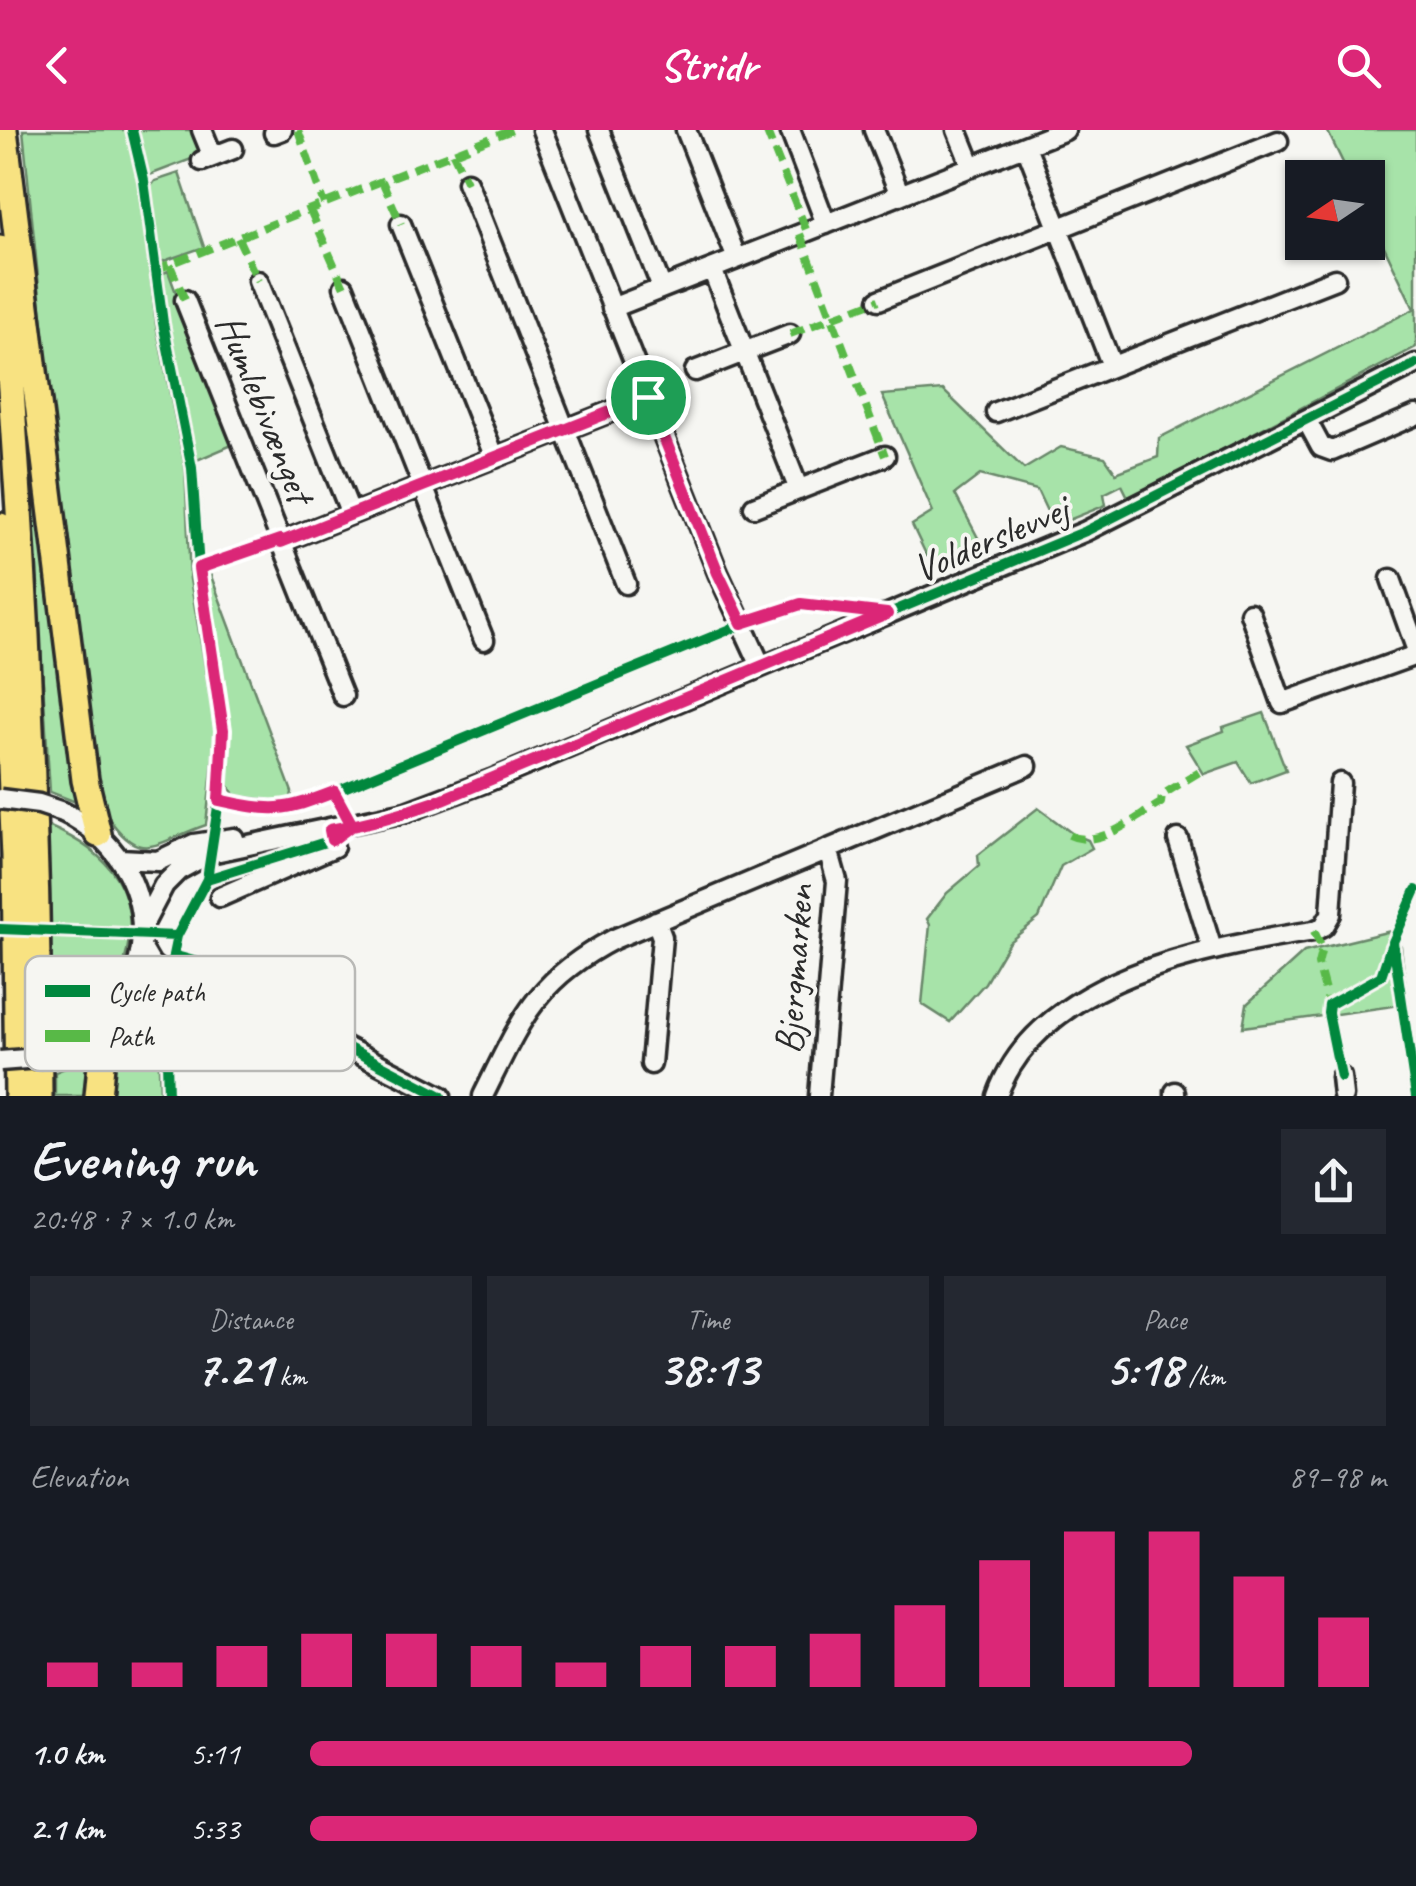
<!DOCTYPE html>
<html lang="en">
<head>
<meta charset="utf-8">
<style>
	body { margin:0; font-family:Caveat,sans-serif; background:#242831; color:#f1f3f6; height:100vh; display:flex; flex-direction:column; font-size:38px; white-space:nowrap }
	* { box-sizing:border-box; margin:0 }
	p { font-size:32px; color:#9ea1a6 }
	.icon { flex:none; width:55px; height:55px; fill:none; stroke:currentColor; stroke-width:2; stroke-linecap:round; stroke-linejoin:round }
	.map { position:relative; height:966px; overflow:hidden }
	.drawer { display:flex; flex-direction:column; background:#171b24; flex:1 }
	.drawer>* { flex:none }
	.needle { width:65px; rotate:257deg }
	.fabs { position:absolute; left:1285px; top:30px; display:grid; gap:20px }
	.fabs a { display:grid; place-items:center; width:100px; height:100px; border-radius:0px; background:#171b24; box-shadow:0 2px 8px #0004; font-size:50px }
	.pin { position:absolute; display:grid; place-items:center; width:85px; height:85px; color:#fff; margin:-42px; border:5px solid #fff; border-radius:50%; box-shadow:0 2px 10px #0007 }
	.round { display:grid; place-items:center; flex:none; width:105px; height:105px; border-radius:0px; background:#242831 }
	.head { display:flex; align-items:center; justify-content:space-between; height:170px; padding:0 30px }
	h1 { font-size:55px; font-weight:700; line-height:75px }
	.metrics { display:grid; grid-template-columns:repeat(3,1fr); gap:15px; height:170px; padding:10px 30px }
	.metrics div { display:grid; align-content:center; border-radius:0px; background:#242831; text-align:center }
	.metrics b { font-size:50px; font-weight:700 }
	.metrics small { font-size:28px; font-weight:400 }
	.metrics p { font-size:28px }
	.chart { height:280px; padding:20px 30px }
	.chart p { display:flex; justify-content:space-between }
	.chart svg { width:100%; height:180px; margin-top:10px; stroke:#db2777; stroke-width:6 }
	ul { padding:0 30px; list-style:none; font-size:32px }
	li { display:grid; grid-template-columns:160px 120px 1fr; align-items:center; height:75px }
	li i { height:25px; border-radius:12px; background:#db2777 }
	header { display:flex; justify-content:space-between; align-items:center; height:130px; padding:0 30px; background:#db2777; color:#fff; font-size:45px; font-weight:700 }
	.map>svg:first-child { display:block }
	.green { fill:#a7e3a9; stroke:#69876a; stroke-width:2.5 }
	.lines { fill:none; stroke-linecap:round; stroke-linejoin:round }
	.minor-casing { stroke:#2b2b2b; stroke-width:25 }
	.highway-casing { stroke:#2b2b2b; stroke-width:32 }
	.minor { stroke:#f6f6f2; stroke-width:18 }
	.highway { stroke:#f8e281; stroke-width:25 }
	.minor-bridge-casing { stroke:#2b2b2b; stroke-width:25; stroke-linecap:butt }
	.minor-bridge { stroke:#f6f6f2; stroke-width:18 }
	.quiet { stroke:#58b947; stroke-width:8; stroke-dasharray:15 8; stroke-linecap:butt }
	.cycleway-casing { stroke:#f6f6f2; stroke-width:16 }
	.cycleway { stroke:#00873e; stroke-width:10 }
	.route-casing { stroke:#fff; stroke-width:20 }
	.route { stroke:#db2777; stroke-width:12 }
	.labels { text-anchor:middle; stroke-width:8; stroke-linejoin:round; paint-order:stroke }
	.street-label { font-size:40px; fill:#2b2b2b; stroke:#f6f6f2 }
	.key { fill:#f6f6f2; stroke:#b9b9b6; stroke-width:2.5 }
	.key-label { font-size:28px; fill:#2b2b2b }
</style>
</head>
<body>
<header><svg class="icon" aria-label="back" viewBox="0 0 24 24"><path d="M15 5l-7 7 7 7"/></svg>Stridr<svg class="icon" aria-label="search" viewBox="0 0 24 24"><circle cx="10" cy="10" r="6"/><path d="M15 15l6 6"/></svg></header>
<div class="map">
<svg width="1416" height="966" viewBox="0 0 1416 966">
	<rect width="100%" height="100%" fill="#f6f6f2"/>
	<filter id="ink" filterUnits="userSpaceOnUse"><feTurbulence type="fractalNoise" baseFrequency=".01" numOctaves="2"/><feDisplacementMap in="SourceGraphic" scale="20" xChannelSelector="R" yChannelSelector="G"/><feConvolveMatrix kernelMatrix="1 2 1 2 8 2 1 2 1" color-interpolation-filters="sRGB"/></filter>
	<g filter="url(#ink)">
		<!-- green -->
		<path class="green" d="M 23,0 L 127,0 L 139,53 L 156,195 L 185,338 L 190,449 L 216,601 L 206,695 C 150,714 141,739 101,677 L 52,285 Z
			M 136,0 L 193,0 L 202,25 L 147,46 Z
			M 1327,0 L 1416,0 L 1416,217 L 1129,369 L 1122,355 L 1104,364 L 1106,375 L 1054,396 L 1037,360 L 980,345 L 955,364 L 986,423 L 933,439 L 912,395 L 933,382 L 882,265 L 943,260 L 1024,339 L 1061,317 L 1105,327 L 1116,343 L 1158,327 L 1159,308 L 1414,179 L 1368,83 L 1368,48 L 1350,47 Z
			M 179,43 L 204,117 L 158,133 L 148,60 L 155,51 Z
			M 168,141 L 232,315 L 197,330 L 178,254 L 159,145 Z
			M 25,273 L 76,672 L 50,662 Z
			M 208,438 L 292,662 L 290,673 L 235,666 L 228,655 L 228,590 L 202,442 Z
			M 1264,583 L 1286,640 L 1251,653 L 1238,632 L 1204,644 L 1186,615 L 1224,601 L 1223,597 Z
			M 1038,678 L 1073,704 L 1088,710 L 1092,718 L 1061,736 L 1039,788 L 1009,812 L 985,853 L 950,892 L 922,874 L 930,795 L 927,789 L 947,763 L 979,736 L 978,725 Z
			M 48,696 C 110,722 144,763 124,833 C 119,850 108,875 94,887 C 83,896 66,902 54,909 Z
			M 1391,801 L 1401,816 L 1408,874 L 1243,897 L 1247,874 L 1304,822 Z
			M 157,883 L 160,966 L 109,966 C 114,919 106,900 157,883 Z
			M 87,929 L 84,966 L 55,966 L 55,942 Z"/>
		<g class="lines">
			<!-- minor casing -->
			<g class="minor-casing">
				<path id="minor" d="M 202,0 L 213,27
					M 542,0 L 718,443 L 761,536
					M 599,0 L 662,158
					M 686,0 L 737,129
					M 790,0 L 826,94
					M 874,0 L 900,65
					M 957,0 L 972,37
					M 274,3 L 282,0
					M 1026,16 L 1112,236
					M 202,31 L 233,19
					M 467,52 L 626,454
					M 401,94 L 495,328
					M 712,139 L 799,360
					M 258,151 L 351,384
					M 344,157 L 484,510
					M 185,170 L 343,566
					M 879,170 L 1278,11
					M 612,178 L 1065,0
					M 695,241 L 790,204
					M 996,282 L 1335,149
					M 1307,291 L 1321,317 L 1332,321 L 1416,285
					M 754,377 L 885,326
					M 281,412 L 648,267
					M 1391,449 L 1416,518
					M 1250,483 L 1282,573 L 1416,525
					M 63,682 C 168,733 168,868 65,920
					M 1178,709 L 1212,819
					M 120,729 L 158,731 L 194,714 L 234,708
					M 220,767 L 334,717 L 330,700
					M 142,797 L 164,755 L 179,740 L 210,723 L 406,682 L 491,650 L 1086,401 L 1416,234
					M 141,817 L 151,834 L 169,849 L 258,872 L 441,966
					M 112,885 L 159,870 L 214,868
					M 651,934 L 662,807 L 656,791
					M 1341,947 L 1343,966
					M 1175,962 L 1175,966
					M 483,966 C 521,890 535,850 614,809 L 1027,636
					M 819,966 L 837,751 L 828,719
					M 997,966 C 1038,849 1205,818 1314,801 L 1324,796 L 1331,784 L 1340,653"/>
			</g>
			<!-- highway casing -->
			<g class="highway-casing">
				<path id="highway" d="M 4,0 L 85,650 L 98,704
					M 0,119 C 24,401 37,683 39,966
					M 0,396 L 15,726 L 18,966
					M 98,966 L 105,893"/>
			</g>
			<!-- minor -->
			<use href="#minor" class="minor"/>
			<!-- highway -->
			<use href="#highway" class="highway"/>
			<!-- minor-bridge casing -->
			<g class="minor-bridge-casing">
				<path id="minor-bridge" d="M 0,669 L 39,674 L 63,682
					M 0,931 L 39,928 L 65,920"/>
			</g>
			<!-- minor-bridge -->
			<use href="#minor-bridge" class="minor-bridge"/>
			<!-- quiet -->
			<path class="quiet" d="M 298,0 L 324,74
				M 766,0 L 807,102
				M 453,23 L 467,52
				M 382,51 L 401,94
				M 310,80 L 344,157
				M 800,104 L 885,326
				M 238,108 L 258,151
				M 170,135 L 185,170
				M 155,140 L 512,0
				M 790,204 L 879,170
				M 1069,705 C 1099,720 1134,688 1161,673 L 1162,665 L 1201,641
				M 1314,801 L 1322,818 L 1318,834 L 1329,875"/>
			<!-- cycleway casing -->
			<g class="cycleway-casing">
				<path id="cycleway" d="M 132,0 L 144,51 L 163,193 L 192,338 L 199,438 L 223,600 L 219,670 L 207,749 L 177,806 L 173,825 L 166,894 L 168,966
					M 219,670 L 268,679 L 295,678 L 777,480 L 816,474 L 887,485
					M 207,749 L 332,710 L 352,695 L 436,672 L 1086,401 L 1416,234
					M 1416,760 L 1393,812 L 1416,966
					M 0,799 L 177,806
					M 173,825 C 206,835 239,843 268,862 L 270,877 L 441,966
					M 1341,947 L 1328,883 L 1329,875 L 1381,846 L 1391,816"/>
			</g>
			<!-- cycleway -->
			<use href="#cycleway" class="cycleway"/>
		</g>
	</g>
	<g class="lines" filter="url(#ink)">
		<!-- route casing -->
		<g class="route-casing">
			<path id="route" d="M 648,267 L 281,412 L 280,410 L 199,438 L 223,600 L 219,670 C 274,682 282,682 334,662 L 352,695 L 332,710 L 330,700 C 366,694 402,684 436,672 L 887,484 L 801,474 L 742,493 L 718,443 L 648,267"/>
		</g>
		<!-- route -->
		<use href="#route" class="route"/>
	</g>
	<g class="labels">
		<!-- street labels -->
		<g class="street-label">
			<text transform="translate(266 278) rotate(68)" y="14">Humlebivænget</text>
			<text transform="translate(990 408) rotate(-23)" y="14">Volderslevvej</text>
			<text transform="translate(793 839) rotate(-86)" y="14">Bjergmarken</text>
		</g>
	</g>
	<!-- legend -->
	<rect x="25" y="826" width="330" height="115" rx="15" class="key"/>
	<rect x="45" y="855" width="45" height="12" fill="#00873e"/>
	<rect x="45" y="900" width="45" height="12" fill="#58b947"/>
	<g class="key-label">
		<text x="108" y="871">Cycle path</text>
		<text x="108" y="916">Path</text>
	</g>
</svg>
<div class="fabs">
<a><svg class="needle" viewBox="-14 -14 28 28"><path d="M0-13l5 13h-10z" fill="#e53935"/><path d="M0 13l5-13h-10z" fill="#9ea1a6"/></svg></a>
</div>
<div class="pin" style="left:648px;top:267px;background:#1e9e55"><svg class="icon" aria-label="arrive" viewBox="0 0 24 24"><path d="M6 21V4h12l-3 4 3 4H6"/></svg></div>
</div>
<section class="drawer">
<div class="head"><div><h1>Evening run</h1><p>20:48 · 7 × 1.0 km</p></div><a class="round"><svg class="icon" aria-label="share" viewBox="0 0 24 24"><path d="M12 15V3M7 8l5-5 5 5M5 13v7h14v-7"/></svg></a></div>
<div class="metrics">
<div><p>Distance</p><b>7.21<small> km</small></b></div>
<div><p>Time</p><b>38:13</b></div>
<div><p>Pace</p><b>5:18<small> /km</small></b></div>
</div>
<div class="chart"><p><span>Elevation</span>89–98 m</p>
<svg viewBox="0 0 160 44" preserveAspectRatio="none"><path d="M5 44V38M15 44V38M25 44V34M35 44V31M45 44V31M55 44V34M65 44V38M75 44V34M85 44V34M95 44V31M105 44V24M115 44V13M125 44V6M135 44V6M145 44V17M155 44V27"/></svg>
</div>
<ul>
<li><b>1.0 km</b>5:11<i style="width:82%"></i></li>
<li><b>2.1 km</b>5:33<i style="width:62%"></i></li>
</ul>
</section>
</body>
</html>
